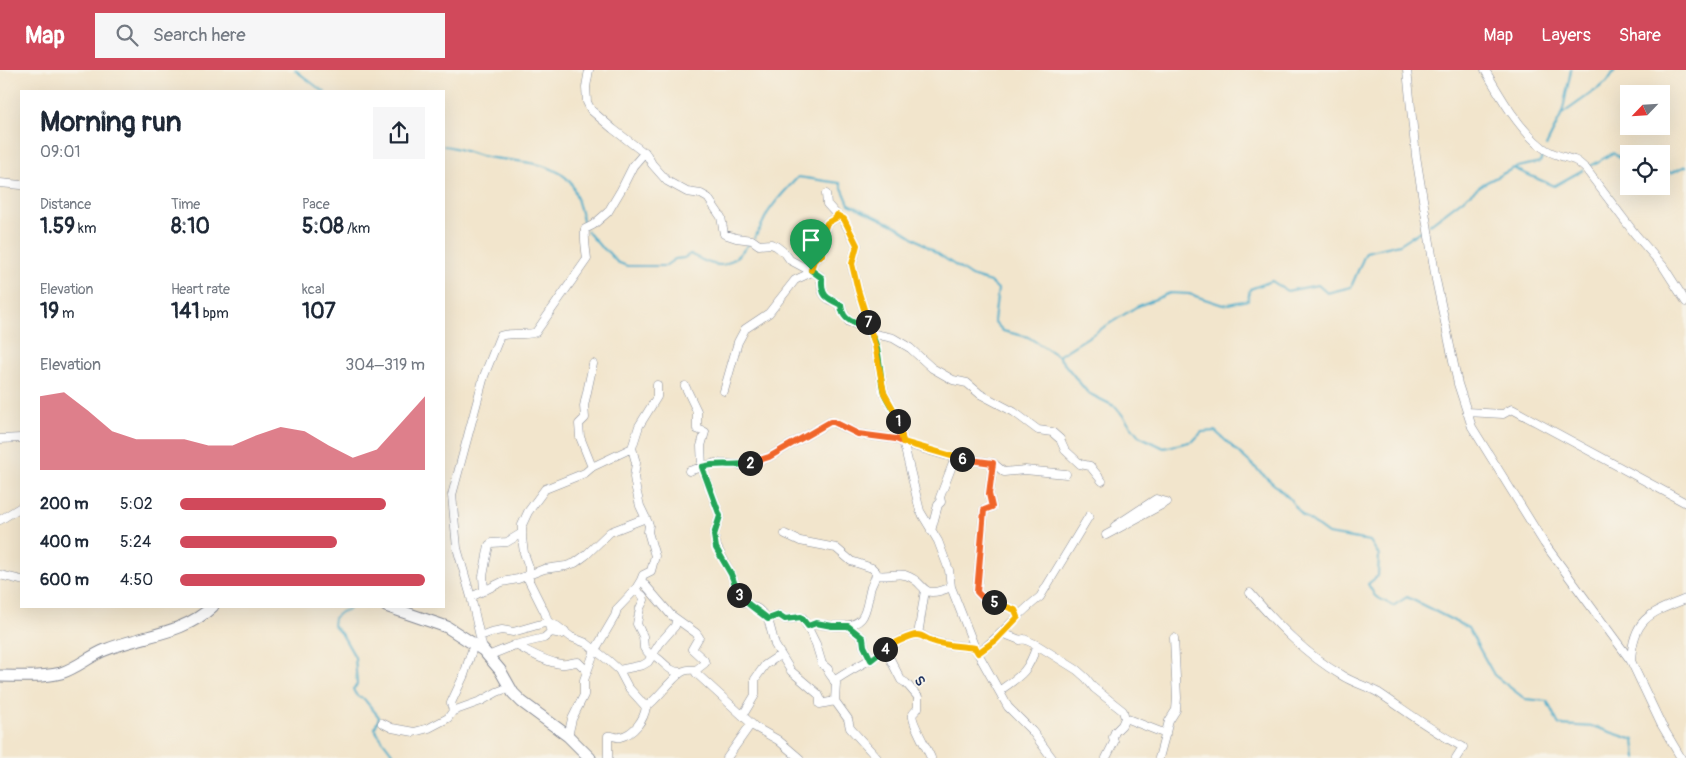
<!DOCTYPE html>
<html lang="en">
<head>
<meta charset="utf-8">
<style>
	body { margin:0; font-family:Pangolin,sans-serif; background:#f6f6f7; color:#1f2937; height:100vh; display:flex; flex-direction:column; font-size:19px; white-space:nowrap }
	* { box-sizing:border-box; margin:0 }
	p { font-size:16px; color:#747a83 }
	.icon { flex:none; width:28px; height:28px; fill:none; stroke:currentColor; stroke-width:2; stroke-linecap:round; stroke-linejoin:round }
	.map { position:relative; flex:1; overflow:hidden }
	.details { position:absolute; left:20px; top:20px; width:425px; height:518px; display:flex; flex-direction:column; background:#fff; border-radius:0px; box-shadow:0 5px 20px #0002 }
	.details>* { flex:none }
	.needle { width:32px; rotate:245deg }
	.controls { position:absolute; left:1620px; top:15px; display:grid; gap:10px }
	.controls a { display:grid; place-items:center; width:50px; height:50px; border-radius:0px; background:#fff; box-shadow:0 5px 20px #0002; font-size:25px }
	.pin { position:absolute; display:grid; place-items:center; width:42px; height:42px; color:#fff; margin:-51px -21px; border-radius:50% 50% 50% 0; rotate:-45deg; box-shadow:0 0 5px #0007 }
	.pin .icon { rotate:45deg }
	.km { position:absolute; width:25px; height:25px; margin:-12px; border-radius:50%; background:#222; color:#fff; font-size:14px; line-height:25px; text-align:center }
	.round { display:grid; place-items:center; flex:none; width:52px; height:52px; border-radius:0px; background:#f6f6f7 }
	.summary { display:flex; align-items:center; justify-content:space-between; height:85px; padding:0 20px }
	h1 { font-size:28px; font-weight:800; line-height:38px }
	.figures { display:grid; grid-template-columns:repeat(3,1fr); gap:8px; height:85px; padding:5px 20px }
	.figures div { display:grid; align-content:center }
	.figures b { font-size:21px; font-weight:800 }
	.figures small { font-size:14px; font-weight:400 }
	.figures p { font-size:14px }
	.chart { height:140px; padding:10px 20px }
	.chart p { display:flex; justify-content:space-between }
	.chart svg { width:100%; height:90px; margin-top:5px; fill:#d1495b; opacity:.7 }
	ul { padding:0 20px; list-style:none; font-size:16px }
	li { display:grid; grid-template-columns:80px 60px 1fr; align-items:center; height:38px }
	li i { height:12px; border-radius:6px; background:#d1495b }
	header { display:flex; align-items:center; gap:30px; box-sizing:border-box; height:70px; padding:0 25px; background:#d1495b; color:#fff }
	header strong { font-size:24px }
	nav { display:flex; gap:28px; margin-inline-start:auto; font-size:18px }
	.search { width:350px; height:45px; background:#f6f6f7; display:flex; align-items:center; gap:12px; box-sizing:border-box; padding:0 18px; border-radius:0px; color:#747a83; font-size:19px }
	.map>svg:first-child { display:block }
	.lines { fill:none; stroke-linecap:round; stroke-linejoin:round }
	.stream { stroke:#4bacca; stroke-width:2 }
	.street-casing { stroke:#868a95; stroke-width:9 }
	.secondary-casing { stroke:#868a95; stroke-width:13 }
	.street { stroke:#fff; stroke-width:8 }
	.secondary { stroke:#fff; stroke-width:11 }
	.split-1-casing { stroke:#fff; stroke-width:10 }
	.split-2-casing { stroke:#fff; stroke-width:10 }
	.split-3-casing { stroke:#fff; stroke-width:10 }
	.split-4-casing { stroke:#fff; stroke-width:10 }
	.split-5-casing { stroke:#fff; stroke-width:10 }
	.split-6-casing { stroke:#fff; stroke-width:10 }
	.split-7-casing { stroke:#fff; stroke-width:10 }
	.split-8-casing { stroke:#fff; stroke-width:10 }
	.split-1 { stroke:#22a559; stroke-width:6 }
	.split-2 { stroke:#f0652b; stroke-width:6 }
	.split-3 { stroke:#22a559; stroke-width:6 }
	.split-4 { stroke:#22a559; stroke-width:6 }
	.split-5 { stroke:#f5b400; stroke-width:6 }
	.split-6 { stroke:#f0652b; stroke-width:6 }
	.split-7 { stroke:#f5b400; stroke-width:6 }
	.split-8 { stroke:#f5b400; stroke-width:6 }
	.labels { text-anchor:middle; stroke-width:4; stroke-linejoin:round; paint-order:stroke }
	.street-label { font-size:18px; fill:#1b2f5e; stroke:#f7f3e8 }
</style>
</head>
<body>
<header>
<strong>Map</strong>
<div class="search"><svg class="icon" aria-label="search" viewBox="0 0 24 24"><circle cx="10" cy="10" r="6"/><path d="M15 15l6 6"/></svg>Search here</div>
<nav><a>Map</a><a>Layers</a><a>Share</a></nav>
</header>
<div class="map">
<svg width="1686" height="688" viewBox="0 0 1686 688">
	<rect width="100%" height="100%" fill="#f7f3e8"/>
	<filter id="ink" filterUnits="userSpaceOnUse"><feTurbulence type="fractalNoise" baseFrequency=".02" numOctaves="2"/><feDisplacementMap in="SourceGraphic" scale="10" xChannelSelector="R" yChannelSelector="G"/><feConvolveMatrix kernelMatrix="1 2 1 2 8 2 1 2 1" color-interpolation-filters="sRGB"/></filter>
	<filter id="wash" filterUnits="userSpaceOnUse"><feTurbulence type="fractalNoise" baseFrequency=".0096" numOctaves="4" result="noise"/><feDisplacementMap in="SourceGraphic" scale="20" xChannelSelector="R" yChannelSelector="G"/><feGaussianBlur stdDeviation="1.12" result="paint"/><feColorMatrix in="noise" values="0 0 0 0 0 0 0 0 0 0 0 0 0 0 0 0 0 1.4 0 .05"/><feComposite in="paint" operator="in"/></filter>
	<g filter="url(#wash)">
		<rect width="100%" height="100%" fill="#f2e5cc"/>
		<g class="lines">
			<!-- stream -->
			<path class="stream" d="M 295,0 L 321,20 L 325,21
				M 1562,44 L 1607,12 L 1615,0
				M 444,76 C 457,77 468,83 481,86 C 508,92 553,89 571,113 C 577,123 581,145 585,157
				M 1546,76 L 1562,44 L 1571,0
				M 1661,97 L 1671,103 L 1686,96
				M 1587,98 L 1613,83 L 1625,91 L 1629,91
				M 1515,99 L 1554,116 L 1583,100
				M 1429,155 L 1483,114 L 1514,98 L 1540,92 L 1543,85
				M 587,161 L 600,176 L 608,182 L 617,192 L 627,196 L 665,196 L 675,189 L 684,188 L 690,184 C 698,188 710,195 720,195 C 730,196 745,179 751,171
				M 754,168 C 760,160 763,152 767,144 C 776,129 787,119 798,107 L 840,113 L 849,134 L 898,157 L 971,206 L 990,212 L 998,219 L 994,251 L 1003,261 L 1028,267 L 1058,286 L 1088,323 L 1116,337 L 1139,366 L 1164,378 L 1193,371 L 1202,362 L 1215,361 L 1289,428 L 1302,445 L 1328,464 L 1370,471 L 1379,485 L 1378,506 L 1368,514 L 1375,526 L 1393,536 L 1407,527 L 1468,558 L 1494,605 L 1525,629 L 1547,631 L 1559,655 L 1595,657 L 1634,670 L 1636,688
				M 1058,286 L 1136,237 L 1170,223 L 1189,224 L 1223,235 L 1248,230 L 1250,219 L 1272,211 L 1287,221 L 1318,215 L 1327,223 L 1351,217 L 1366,182 L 1400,174 L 1425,158
				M 350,536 L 349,539 L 341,542 L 334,548 L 333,555 L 343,566 L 355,587 L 357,615 L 353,619 C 355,625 358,628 364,629 L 379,647 L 375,658 L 377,663 L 396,688"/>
		</g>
	</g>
	<g filter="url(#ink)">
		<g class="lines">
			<!-- street casing -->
			<g class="street-casing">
				<path id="street" d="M 589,0 L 586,17 L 587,32 L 591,40 L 613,59 L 647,85 L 652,94 L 667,111 L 687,122 L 701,124 L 708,128 L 721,147 L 724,164 L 736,168 L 752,170 L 759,175 L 771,174 L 776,176 L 785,183 L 790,190 L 820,206 C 822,211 821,214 822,219 C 824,229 833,231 841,235 L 841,239 L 849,252 L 861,256 L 870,263 L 893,268 L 910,278 L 932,298 L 953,310 L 967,313 L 980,324 L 1014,342 L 1038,360 L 1052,362 L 1060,369 L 1065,380 L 1080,394 L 1090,396 L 1102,411
					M 1407,0 L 1416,86 L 1436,210 L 1458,314 L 1472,357 L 1544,473 L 1631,591 L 1661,654 L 1681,688
					M 1485,0 C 1500,26 1518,58 1542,77 C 1551,85 1563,86 1574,90 C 1578,91 1582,96 1586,99 L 1635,164 L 1663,196 L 1686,232
					M 0,113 L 21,115
					M 826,124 L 827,134 L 837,145 L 843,149 L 857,175 L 852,195 L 858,220 L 875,275 L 884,323 L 897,346 L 920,441 L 938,471 L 949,500 L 951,517 L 975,578 L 1008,637 L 1032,661 L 1052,688
					M 657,315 L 657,327 L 639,356 L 632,378 L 636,393 L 634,407 L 636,419 L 640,436 L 649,455 L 648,462 L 655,486 L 651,501 L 643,505 L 641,510 L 671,545 L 696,563 L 699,567 L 692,579 L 704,590 L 705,593 L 696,600 L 696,603 L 755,657 L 778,670 L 799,688
					M 685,316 L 697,341 L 697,359 L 705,362 L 701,376 L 702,397 L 720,446 L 714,465 L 717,477 L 731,504 L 739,525 L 744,532 L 758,539 L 768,549 L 775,575 L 791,601 L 818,624 L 820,628 L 820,634 L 835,631 L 848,649 L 850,658 L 877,688
					M 724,321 L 738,272 L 745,259 L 769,243 L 795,210 L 810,203 L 814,190 L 822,185 L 825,157 L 827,153 L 836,148 L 837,145
					M 1467,342 L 1503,344 L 1512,339 L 1686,433
					M 0,369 L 21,368
					M 993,393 L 989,424 L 992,437 L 984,440 L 977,522 L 982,527 L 1015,540 L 1018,547
					M 592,397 L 580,367 L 579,354 L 585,348 L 584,336 L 593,294
					M 689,401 L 715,393 L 740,395 L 752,393 L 769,387 L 830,352 L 834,353 L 858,364 L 896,369 L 910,375 L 955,388 L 993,393 L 1004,402 L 1025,400 L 1066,404
					M 0,450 L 21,437
					M 931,461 L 938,435 L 941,432 L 940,427 L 955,388
					M 785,464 L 800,471 L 836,478 L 851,491 L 872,498 L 876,502 C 876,508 873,512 871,517 C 865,538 869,557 838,556 C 826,556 820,552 808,556
					M 1106,465 L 1167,432 L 1156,429 L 1115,456
					M 0,505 L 21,510
					M 877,505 C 886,507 896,503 905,505 C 929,512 917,531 951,517
					M 635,520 L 643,526 L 644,530 L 640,538 L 637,554 L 643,566 L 644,578 L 652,587
					M 484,521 L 483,506 L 489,475 L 492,473 L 507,472 L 522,463
					M 1250,523 C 1276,553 1306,585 1341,605 C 1353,613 1367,616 1379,623 C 1406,641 1433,662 1463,677 L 1456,688
					M 471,527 L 502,512 L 518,509 L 544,499 L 566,496 L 575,493 L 586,485 L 610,462 L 646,448
					M 768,549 L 779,545 L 785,549 L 803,548 L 816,574 L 822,594 L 828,599 L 829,603 L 836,613 L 835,631
					M 848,556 L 863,568 L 864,576 L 871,590
					M 551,562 L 545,543 L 529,511 L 529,497 L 524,483 L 522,468 L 522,455 L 528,442 L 545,419 L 585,403 L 592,397 L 632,378
					M 1002,563 L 1020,570 L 1024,569 L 1037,575 L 1077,600 L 1086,608 L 1094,618 L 1123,641 L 1125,648 L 1166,664
					M 918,565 L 925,520
					M 480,566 L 491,562 L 502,560 L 513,562 L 548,552 L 557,556 L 571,567 L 586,573 L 609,591 L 619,600 L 628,617 L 646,637
					M 515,575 C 530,582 545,592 561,594 C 567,595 572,592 578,592 L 587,601
					M 885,579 L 901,610 L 906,613 L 918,627 L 918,638 C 917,640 913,643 913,644 C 910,650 928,680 931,688
					M 483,580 L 471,527 L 457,478 L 452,425 L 484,306 L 500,266 C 514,261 525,267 536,262 L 587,189 C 586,179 584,170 585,159 L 593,155 L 608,142 L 621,120 L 633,96 L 645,82
					M 978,583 C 1001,566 1017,544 1040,527 L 1089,446
					M 653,585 C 663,590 669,603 681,602
					M 488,586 L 515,575 L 544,568 L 551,562 L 562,564 L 565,561
					M 1631,591 C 1633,548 1650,543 1686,529
					M 619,600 L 643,595 L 648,592 L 660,573 L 675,556 L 676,551
					M 834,611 C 845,603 857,597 869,590 C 884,582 904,563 922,565 C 936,576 958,575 975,578
					M 999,621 C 1022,605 1028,602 1037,575
					M 453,641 L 451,633 L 464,605 L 474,574
					M 743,645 L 755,625 L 755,609 L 765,595 L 780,585
					M 382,653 L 392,658 L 414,662 L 429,658 L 448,648 L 453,641 L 481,631 L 497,622 L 510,617
					M 568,666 L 572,649 L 584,625 L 584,610 L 595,580 L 615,546 L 617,539 L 635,520 L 641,510
					M 608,688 L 608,666 C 613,665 615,668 620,667 C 634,664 644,650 646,637 C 657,630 675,604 684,601 C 688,599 692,600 696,600
					M 727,688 L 751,654
					M 1106,688 L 1114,672 L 1113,667 L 1115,662 L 1122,655 L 1125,648
					M 1159,688 L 1169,651 L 1176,640 L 1177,628 L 1174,568"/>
			</g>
			<!-- secondary casing -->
			<g class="secondary-casing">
				<path id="secondary" d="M 386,536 L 447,557 L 483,580 L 500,600 L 513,623 L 522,632 L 568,666 L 590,688
					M 0,606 C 19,606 42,608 61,603 C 77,598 90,586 105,580 C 141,565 183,565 213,536"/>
			</g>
			<!-- street -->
			<use href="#street" class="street"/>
			<!-- secondary -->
			<use href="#secondary" class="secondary"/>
		</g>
	</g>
	<g class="lines" filter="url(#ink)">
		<!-- split-1 casing -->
		<g class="split-1-casing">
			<path id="split-1" d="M 811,200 L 822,208 C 821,226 826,228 841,235 C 843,256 860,250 870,263 C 881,276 879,307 884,323 C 888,333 896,341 898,351"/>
		</g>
		<!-- split-2 casing -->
		<g class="split-2-casing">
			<path id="split-2" d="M 750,393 L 769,387 L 830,352 L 834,352 L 858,364 L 896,369 L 903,372 L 898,351"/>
		</g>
		<!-- split-3 casing -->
		<g class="split-3-casing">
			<path id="split-3" d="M 739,525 L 731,504 L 716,478 L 714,465 L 720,446 L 702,397 C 720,392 733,397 750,393"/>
		</g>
		<!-- split-4 casing -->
		<g class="split-4-casing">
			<path id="split-4" d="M 739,525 C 747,535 758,540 768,549 L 779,545 L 785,549 L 801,547 L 808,556 L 816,553 L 832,556 L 848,556 L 863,568 L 864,576 L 871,590 L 885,579"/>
		</g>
		<!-- split-5 casing -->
		<g class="split-5-casing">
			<path id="split-5" d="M 885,579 C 890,575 910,565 917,565 C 923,565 926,569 932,571 C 945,576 961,576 975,578 L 978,583 L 996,570 L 1018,547 L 1015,540 L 994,532"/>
		</g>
		<!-- split-6 casing -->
		<g class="split-6-casing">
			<path id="split-6" d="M 962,389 L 993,393 L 989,424 L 992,437 L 984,440 L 977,522 L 982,527 L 994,532"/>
		</g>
		<!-- split-7 casing -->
		<g class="split-7-casing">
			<path id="split-7" d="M 868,252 L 875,275 L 884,323 L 897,346 L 903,372 L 962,389"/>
		</g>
		<!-- split-8 casing -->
		<g class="split-8-casing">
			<path id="split-8" d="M 811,200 L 814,190 L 822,185 L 825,158 L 827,153 L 836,148 L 837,145 L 844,149 L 857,175 L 852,194 L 858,220 L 868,252"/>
		</g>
		<!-- split-1 -->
		<use href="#split-1" class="split-1"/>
		<!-- split-2 -->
		<use href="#split-2" class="split-2"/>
		<!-- split-3 -->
		<use href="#split-3" class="split-3"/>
		<!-- split-4 -->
		<use href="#split-4" class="split-4"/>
		<!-- split-5 -->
		<use href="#split-5" class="split-5"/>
		<!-- split-6 -->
		<use href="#split-6" class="split-6"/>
		<!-- split-7 -->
		<use href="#split-7" class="split-7"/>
		<!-- split-8 -->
		<use href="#split-8" class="split-8"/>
	</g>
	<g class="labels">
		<!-- street labels -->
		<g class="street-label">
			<text transform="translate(921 610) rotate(48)" y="6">s</text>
		</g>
	</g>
</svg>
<div class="controls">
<a><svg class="needle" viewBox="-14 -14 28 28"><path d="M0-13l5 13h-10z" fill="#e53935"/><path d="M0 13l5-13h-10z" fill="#747a83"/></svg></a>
<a><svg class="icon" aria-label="locate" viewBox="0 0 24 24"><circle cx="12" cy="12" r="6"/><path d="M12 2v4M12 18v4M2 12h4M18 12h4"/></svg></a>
</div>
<div class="pin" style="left:811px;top:200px;background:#1e9e55"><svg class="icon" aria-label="arrive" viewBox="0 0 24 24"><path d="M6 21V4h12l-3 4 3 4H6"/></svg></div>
<b class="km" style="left:898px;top:351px">1</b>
<b class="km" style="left:750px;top:393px">2</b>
<b class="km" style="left:739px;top:525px">3</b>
<b class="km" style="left:885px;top:579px">4</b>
<b class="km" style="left:994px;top:532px">5</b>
<b class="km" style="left:962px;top:389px">6</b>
<b class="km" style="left:868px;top:252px">7</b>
<section class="details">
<div class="summary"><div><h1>Morning run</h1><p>09:01</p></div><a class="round"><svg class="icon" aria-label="share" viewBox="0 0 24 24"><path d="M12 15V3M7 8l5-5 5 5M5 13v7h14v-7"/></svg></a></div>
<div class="figures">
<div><p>Distance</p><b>1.59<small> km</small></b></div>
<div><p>Time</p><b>8:10</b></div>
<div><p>Pace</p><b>5:08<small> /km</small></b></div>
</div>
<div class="figures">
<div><p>Elevation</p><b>19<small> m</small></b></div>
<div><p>Heart rate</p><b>141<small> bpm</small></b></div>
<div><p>kcal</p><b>107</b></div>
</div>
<div class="chart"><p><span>Elevation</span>304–319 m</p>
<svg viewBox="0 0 160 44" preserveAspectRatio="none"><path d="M0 44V8L10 6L20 15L30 25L40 29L50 29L60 29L70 32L80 32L90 27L100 23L110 25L120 32L130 38L140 34L150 21L160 8V44z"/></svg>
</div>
<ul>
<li><b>200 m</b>5:02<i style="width:84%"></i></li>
<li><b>400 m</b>5:24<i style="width:64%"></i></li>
<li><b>600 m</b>4:50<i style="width:100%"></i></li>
</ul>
</section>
</div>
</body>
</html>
